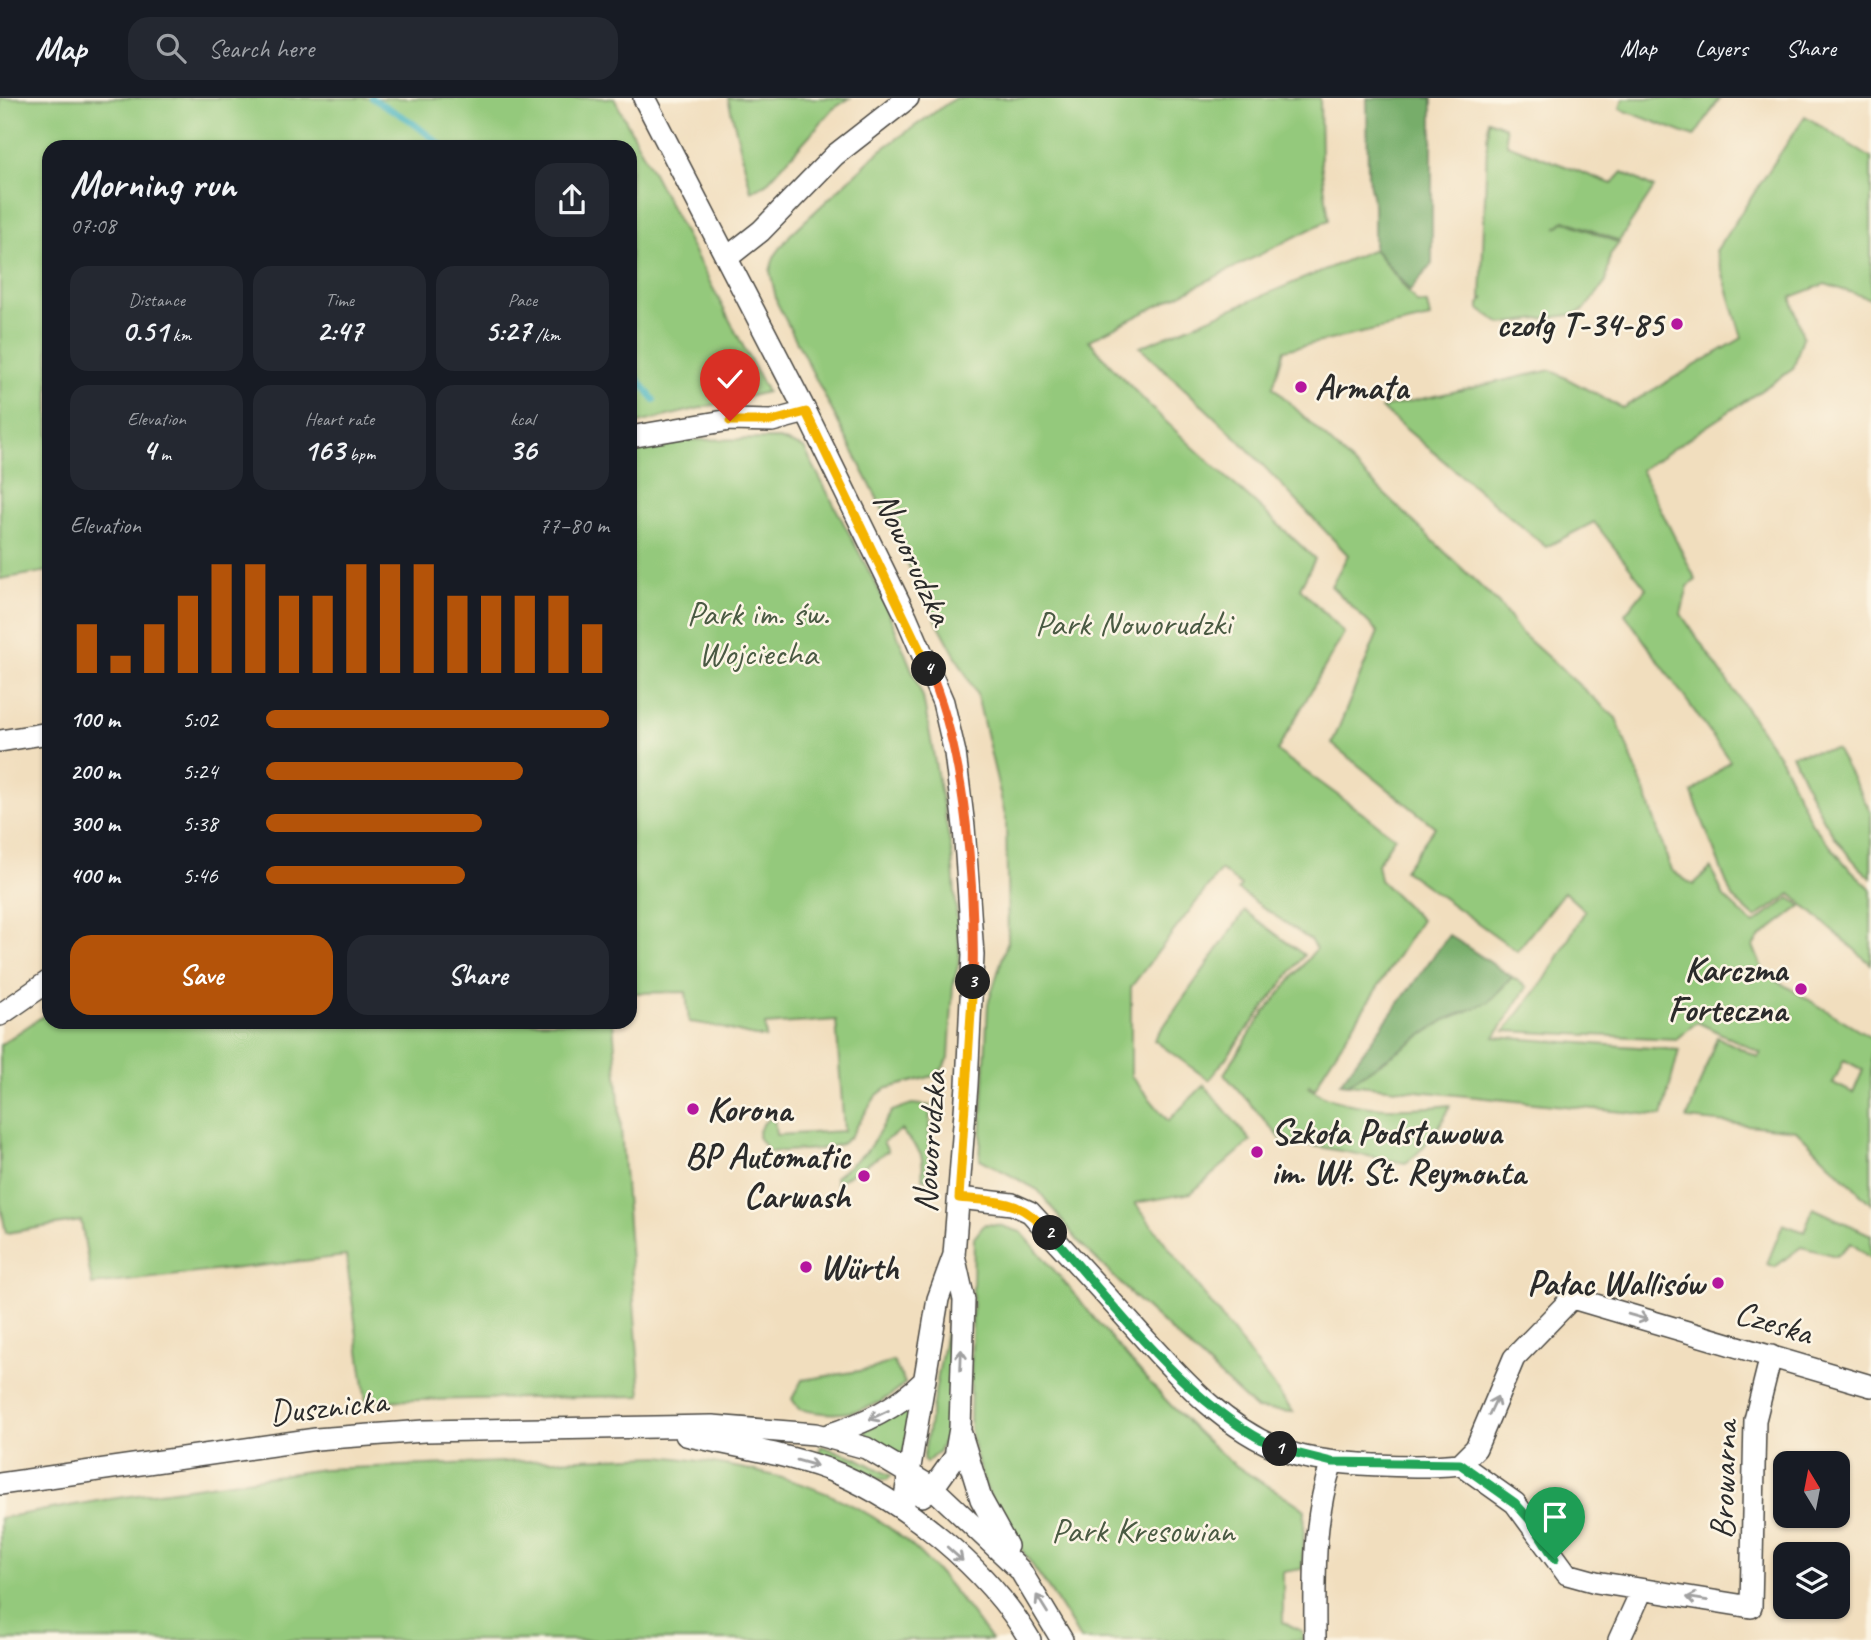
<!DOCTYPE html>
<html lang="en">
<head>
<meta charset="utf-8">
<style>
	body { margin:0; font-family:Caveat,sans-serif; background:#242831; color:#f1f3f6; height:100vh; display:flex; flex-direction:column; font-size:26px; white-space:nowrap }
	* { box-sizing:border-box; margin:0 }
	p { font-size:23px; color:#9ea1a6 }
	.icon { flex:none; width:38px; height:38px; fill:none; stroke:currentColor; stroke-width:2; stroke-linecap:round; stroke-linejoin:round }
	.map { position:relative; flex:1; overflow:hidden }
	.side { position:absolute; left:42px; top:42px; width:595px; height:889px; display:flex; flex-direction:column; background:#171b24; border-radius:21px; box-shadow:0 2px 5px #0004 }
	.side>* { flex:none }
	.needle { width:46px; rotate:350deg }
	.fabs { position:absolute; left:1773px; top:1353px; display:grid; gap:14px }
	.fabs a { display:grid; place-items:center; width:77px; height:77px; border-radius:14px; background:#171b24; box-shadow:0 2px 5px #0004; font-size:35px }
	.pin { position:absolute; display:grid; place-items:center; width:60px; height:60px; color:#fff; margin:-72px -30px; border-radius:50% 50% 50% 0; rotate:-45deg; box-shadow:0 0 7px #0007 }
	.pin .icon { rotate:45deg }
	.km { position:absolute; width:35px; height:35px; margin:-18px; border-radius:50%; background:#222; color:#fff; font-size:19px; line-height:35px; text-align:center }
	.round { display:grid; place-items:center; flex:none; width:74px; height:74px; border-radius:21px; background:#242831 }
	.headline { display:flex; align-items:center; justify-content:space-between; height:119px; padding:0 28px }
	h1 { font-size:38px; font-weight:700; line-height:52px }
	.metrics { display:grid; grid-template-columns:repeat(3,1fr); gap:10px; height:119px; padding:7px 28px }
	.metrics div { display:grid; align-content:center; border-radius:18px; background:#242831; text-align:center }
	.metrics b { font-size:30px; font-weight:700 }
	.metrics small { font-size:19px; font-weight:400 }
	.metrics p { font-size:19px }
	.chart { height:196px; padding:14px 28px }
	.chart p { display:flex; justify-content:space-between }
	.chart svg { width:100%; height:126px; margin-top:7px; stroke:#b45309; stroke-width:6 }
	.primary-button { display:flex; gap:14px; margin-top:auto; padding:14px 28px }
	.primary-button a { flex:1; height:80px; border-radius:21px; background:#b45309; color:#fff; font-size:28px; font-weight:700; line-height:80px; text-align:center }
	.primary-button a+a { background:#242831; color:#f1f3f6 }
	ul { padding:0 28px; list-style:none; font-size:23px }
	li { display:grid; grid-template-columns:112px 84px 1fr; align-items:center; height:52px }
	li i { height:18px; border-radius:9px; background:#b45309 }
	header { display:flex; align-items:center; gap:42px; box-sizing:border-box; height:98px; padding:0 35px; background:#171b24; border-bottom:2px solid #363941 }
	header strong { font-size:33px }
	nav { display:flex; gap:38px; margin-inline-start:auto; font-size:24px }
	.search { width:490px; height:63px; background:#242831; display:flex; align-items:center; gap:18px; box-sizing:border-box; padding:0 24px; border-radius:21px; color:#9ea1a6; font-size:26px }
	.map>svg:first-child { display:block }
	.green { fill:#94c97b; stroke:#607a53; stroke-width:2; fill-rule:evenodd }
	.forest { fill:#77ad6b; stroke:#516c4b; stroke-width:2 }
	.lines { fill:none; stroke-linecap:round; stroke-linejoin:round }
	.stream { stroke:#44b3be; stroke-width:6 }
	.minor-casing { stroke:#494641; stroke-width:24 }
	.minor { stroke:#fff; stroke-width:21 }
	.oneway { stroke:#a0a0a0 }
	.split-1-casing { stroke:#fff; stroke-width:14 }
	.split-2-casing { stroke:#fff; stroke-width:14 }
	.split-3-casing { stroke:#fff; stroke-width:14 }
	.split-4-casing { stroke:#fff; stroke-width:14 }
	.split-5-casing { stroke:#fff; stroke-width:14 }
	.split-1 { stroke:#22a559; stroke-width:9 }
	.split-2 { stroke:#22a559; stroke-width:9 }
	.split-3 { stroke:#f5b400; stroke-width:9 }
	.split-4 { stroke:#f0652b; stroke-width:9 }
	.split-5 { stroke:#f5b400; stroke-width:9 }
	.poi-dot { fill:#b5179e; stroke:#fcf5e5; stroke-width:2.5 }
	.labels { text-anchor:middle; stroke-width:5; stroke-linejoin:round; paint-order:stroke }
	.poi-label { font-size:35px; font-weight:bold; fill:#2b2b2b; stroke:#fcf5e5; text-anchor:end }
	.street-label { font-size:35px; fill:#2b2b2b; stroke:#fcf5e5 }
	.park-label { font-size:35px; fill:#4a5a43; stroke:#fcf5e5 }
</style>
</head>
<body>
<header>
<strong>Map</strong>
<div class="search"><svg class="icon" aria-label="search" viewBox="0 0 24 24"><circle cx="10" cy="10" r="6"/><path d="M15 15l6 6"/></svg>Search here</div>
<nav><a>Map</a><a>Layers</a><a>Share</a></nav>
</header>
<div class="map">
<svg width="1871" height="1542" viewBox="0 0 1871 1542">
	<rect width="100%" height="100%" fill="#fcf5e5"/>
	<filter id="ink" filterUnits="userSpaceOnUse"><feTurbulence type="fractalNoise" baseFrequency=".0143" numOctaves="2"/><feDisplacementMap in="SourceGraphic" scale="14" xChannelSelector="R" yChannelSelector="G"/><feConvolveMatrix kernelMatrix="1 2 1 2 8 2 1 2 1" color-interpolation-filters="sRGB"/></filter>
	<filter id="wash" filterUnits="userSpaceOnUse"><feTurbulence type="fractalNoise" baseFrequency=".00686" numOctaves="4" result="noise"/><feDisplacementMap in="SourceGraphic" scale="28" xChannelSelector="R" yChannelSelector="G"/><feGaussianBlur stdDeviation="1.57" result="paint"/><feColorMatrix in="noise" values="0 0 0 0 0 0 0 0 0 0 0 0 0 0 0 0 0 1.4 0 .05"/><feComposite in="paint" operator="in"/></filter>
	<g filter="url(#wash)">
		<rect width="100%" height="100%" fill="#f1debe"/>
		<!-- green -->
		<path class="green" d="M 0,0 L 614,0 L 767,294 L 630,327 L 630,49 L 49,49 L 49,473 L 0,481 Z
			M 728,0 L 850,0 L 833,11 L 766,86 L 751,93 Z
			M 955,0 L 1320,0 L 1321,65 L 1329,122 L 1089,242 C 1156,323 1240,388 1315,461 L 1300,490 L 1344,535 L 1277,653 L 1395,739 L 1377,766 L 1380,782 L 1421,822 L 1325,971 L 1315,991 L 1309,987 L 1308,989 C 1344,1015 1406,1012 1450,1007 C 1446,1022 1418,1059 1405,1065 L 1282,1042 L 1224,976 L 1261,919 L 1316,851 L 1310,842 L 1238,792 L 1241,788 L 1221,772 L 1131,889 L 1131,978 L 1168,1023 L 1204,987 L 1251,1043 L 1191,1095 L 1135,1105 L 1293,1314 L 1256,1311 L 1132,1197 L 1078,1143 L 1038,1092 L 980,1061 L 988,906 L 1008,842 L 1006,721 L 977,597 L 923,498 L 881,408 L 777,205 L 770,173 L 774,159 L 790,137 L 881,52 Z
			M 1623,0 L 1720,0 L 1694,39 L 1620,11 Z
			M 1805,18 L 1871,60 L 1871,201 L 1825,186 L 1791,199 L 1803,239 L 1793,271 L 1641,372 L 1696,482 L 1688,488 L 1681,516 L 1782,663 L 1812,726 L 1846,767 L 1871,791 L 1871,866 L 1791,796 L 1755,820 L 1732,799 L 1692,695 L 1730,663 L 1625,516 L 1646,490 L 1594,424 L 1546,449 L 1381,310 L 1551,272 L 1622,310 L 1742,240 L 1716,153 Z
			M 1488,22 L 1505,29 L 1507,46 L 1612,86 L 1623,74 L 1654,90 L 1619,143 L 1565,122 L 1556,130 L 1565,123 L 1619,145 L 1610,157 L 1606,184 L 1584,212 L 1570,217 L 1501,226 L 1479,211 L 1479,206 L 1485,200 L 1481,202 Z
			M 1374,151 L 1417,205 L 1427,206 L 1430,220 L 1284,252 L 1273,289 L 1500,507 L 1520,534 L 1616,620 L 1648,702 L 1671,772 L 1693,787 L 1711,770 L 1724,799 L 1753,826 L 1790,800 L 1801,808 L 1759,840 L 1753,848 L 1764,875 L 1871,939 L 1871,1106 L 1796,1032 L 1687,1021 L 1717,939 L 1758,959 L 1761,955 L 1697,924 L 1676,941 L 1505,933 L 1546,880 L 1585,813 L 1564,794 L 1517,853 L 1404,772 L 1435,729 L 1332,646 L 1378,534 L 1331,488 L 1348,457 L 1239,342 L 1140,249 ZM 1844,962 L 1863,972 L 1853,995 L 1833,985 Z
			M 779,341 L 804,350 L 880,494 L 923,599 L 952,757 L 960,860 L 953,888 L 949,960 L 942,971 L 933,978 L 885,991 L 876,998 L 850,1039 L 841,1046 L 820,1051 L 769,1054 L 758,1039 C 759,1028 764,1023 774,1019 L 776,1037 L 844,1033 L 836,922 L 765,927 L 766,940 C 738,936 716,926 689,924 L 686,894 L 630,895 L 630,353 L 679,342 Z
			M 1836,651 L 1871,714 L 1871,780 C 1832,746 1813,703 1792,656 Z
			M 1245,813 L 1304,857 L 1209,982 L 1154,942 Z
			M 1512,879 L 1527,889 L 1495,939 L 1679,952 L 1662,1018 L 1348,986 L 1445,922 L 1489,904 Z
			M 49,914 L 49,924 L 613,924 L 641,1298 L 366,1303 L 346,1158 L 92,1187 L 81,1123 L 6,1135 L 0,1104 L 0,947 Z
			M 912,1006 L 930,1008 L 928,1082 L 922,1081 C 925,1052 918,1053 901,1032 L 883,1044 L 888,1053 L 836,1085 L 835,1079 L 867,1053 L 892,1013 Z
			M 1813,1110 L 1871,1137 L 1871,1161 L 1851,1145 L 1836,1158 L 1801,1149 L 1775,1169 L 1767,1166 L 1783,1126 L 1804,1134 Z
			M 985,1126 L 999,1127 L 1021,1134 C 1089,1210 1148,1293 1225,1359 C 1249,1380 1280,1392 1305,1412 L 1302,1471 L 1283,1474 L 1283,1524 L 1302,1533 L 1303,1542 L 1080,1542 C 1054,1490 1012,1447 989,1396 C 979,1375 974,1352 970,1329 L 974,1140 Z
			M 952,1200 L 948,1335 L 939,1353 L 926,1365 L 923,1361 Z
			M 893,1263 L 905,1285 C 875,1315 839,1321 799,1311 L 792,1301 L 802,1282 L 872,1271 Z
			M 905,1311 L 911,1314 L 904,1354 L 899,1356 L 866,1338 L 865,1332 Z
			M 821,1348 L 855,1359 L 891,1378 L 887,1382 L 879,1381 L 819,1355 Z
			M 659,1358 C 747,1367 843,1386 912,1448 C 941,1474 968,1510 991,1542 L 0,1542 L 0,1420 L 103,1402 L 323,1371 Z"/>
		<!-- forest -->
		<path class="forest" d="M 1367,0 L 1432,0 L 1432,166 L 1410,193 L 1374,151 L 1374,107 L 1368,79 Z
			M 1449,837 L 1512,879 L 1489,904 L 1445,922 L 1348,986 L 1340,985 Z"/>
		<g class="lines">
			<!-- stream -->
			<path class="stream" d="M 372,0 L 409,22 L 444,49
				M 630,270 L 654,302"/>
		</g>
	</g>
	<g filter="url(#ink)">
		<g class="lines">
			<!-- minor casing -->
			<g class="minor-casing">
				<path id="minor" d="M 644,0 L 806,314 L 906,518 L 943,604 L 955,655 L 964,729 L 973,857 L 967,987 L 954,1157 L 938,1201 L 903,1411
					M 728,159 L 761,133 L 835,57 L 908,0
					M 630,339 L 730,322 L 772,323 L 806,314
					M 0,643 L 49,635
					M 0,917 L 49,883
					M 959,1100 L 1012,1106 L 1030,1114 C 1063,1150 1095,1185 1127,1221 C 1173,1272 1223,1333 1290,1355 C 1328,1368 1420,1370 1460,1366
					M 961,1336 L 981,1401 L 1007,1448
					M 686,1337 C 733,1348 782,1355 827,1371 C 903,1400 989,1472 1030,1542
					M 825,1338 C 864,1325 896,1311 925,1282
					M 1460,1366 L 1515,1405 L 1567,1476 L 1596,1484 L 1751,1509 L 1755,1322 L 1771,1258
					M 1460,1366 L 1476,1350 L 1514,1260 L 1572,1200 L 1871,1288
					M 0,1386 L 316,1341 L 424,1333 L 712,1328 L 815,1336 L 866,1350 L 933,1390 L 1020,1472 L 1062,1542
					M 922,1398 L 933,1390 L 955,1359 L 960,1330 L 964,1202 L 954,1157
					M 1315,1542 C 1315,1482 1312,1422 1332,1364
					M 1619,1542 L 1642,1492"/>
			</g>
			<!-- minor -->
			<use href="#minor" class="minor"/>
		</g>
		<!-- one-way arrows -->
		<defs><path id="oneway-shaft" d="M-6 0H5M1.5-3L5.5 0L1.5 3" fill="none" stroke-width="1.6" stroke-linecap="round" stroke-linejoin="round" transform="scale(1.75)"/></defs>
		<g class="oneway">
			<use href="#oneway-shaft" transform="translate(1638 1219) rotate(16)"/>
			<use href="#oneway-shaft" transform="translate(961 1262) rotate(-88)"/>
			<use href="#oneway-shaft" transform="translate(1493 1308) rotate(-65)"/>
			<use href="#oneway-shaft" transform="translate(879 1317) rotate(154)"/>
			<use href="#oneway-shaft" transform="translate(807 1365) rotate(16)"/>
			<use href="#oneway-shaft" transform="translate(955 1456) rotate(42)"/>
			<use href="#oneway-shaft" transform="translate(1697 1501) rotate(-171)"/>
			<use href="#oneway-shaft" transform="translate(1042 1506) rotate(-122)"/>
		</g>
	</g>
	<g class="lines" filter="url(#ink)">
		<!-- split-1 casing -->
		<g class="split-1-casing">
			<path id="split-1" d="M 1280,1351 L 1332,1364 L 1460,1366 L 1515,1405 L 1531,1423 L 1555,1461"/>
		</g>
		<!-- split-2 casing -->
		<g class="split-2-casing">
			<path id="split-2" d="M 1050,1135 C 1117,1210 1188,1309 1280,1351"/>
		</g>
		<!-- split-3 casing -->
		<g class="split-3-casing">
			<path id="split-3" d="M 973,884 L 959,1100 C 1004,1105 1018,1100 1050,1135"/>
		</g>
		<!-- split-4 casing -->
		<g class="split-4-casing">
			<path id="split-4" d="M 929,571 C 967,660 975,787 973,884"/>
		</g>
		<!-- split-5 casing -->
		<g class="split-5-casing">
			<path id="split-5" d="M 730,323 L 772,323 L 806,314 L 929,571"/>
		</g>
		<!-- split-1 -->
		<use href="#split-1" class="split-1"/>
		<!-- split-2 -->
		<use href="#split-2" class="split-2"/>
		<!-- split-3 -->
		<use href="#split-3" class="split-3"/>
		<!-- split-4 -->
		<use href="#split-4" class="split-4"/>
		<!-- split-5 -->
		<use href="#split-5" class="split-5"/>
	</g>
	<!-- markers -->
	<g class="poi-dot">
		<circle cx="1677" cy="226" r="7"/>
		<circle cx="1301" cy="289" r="7"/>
		<circle cx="1801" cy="891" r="7"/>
		<circle cx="693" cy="1011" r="7"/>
		<circle cx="1257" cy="1054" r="7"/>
		<circle cx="864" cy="1078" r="7"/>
		<circle cx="806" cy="1169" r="7"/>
		<circle cx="1718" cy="1185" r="7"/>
	</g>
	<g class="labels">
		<!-- poi labels -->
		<g class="poi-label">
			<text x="1663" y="238">czołg T-34-85</text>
			<text x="1315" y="301" text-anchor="start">Armata</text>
			<text x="1787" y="883">Karczma<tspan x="1787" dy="40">Forteczna</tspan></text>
			<text x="707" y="1023" text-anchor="start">Korona</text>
			<text x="1271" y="1046" text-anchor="start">Szkoła Podstawowa<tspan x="1271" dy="40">im. Wł. St. Reymonta</tspan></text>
			<text x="850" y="1070">BP Automatic<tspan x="850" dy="40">Carwash</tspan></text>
			<text x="820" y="1181" text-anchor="start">Würth</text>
			<text x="1704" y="1197">Pałac Wallisów</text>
		</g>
		<!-- street labels -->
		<g class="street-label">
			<text transform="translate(914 460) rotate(65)" y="12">Noworudzka</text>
			<text transform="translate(929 1044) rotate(-86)" y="12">Noworudzka</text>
			<text transform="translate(1774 1224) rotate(17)" y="12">Czeska</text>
			<text transform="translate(328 1308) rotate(-6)" y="12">Dusznicka</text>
			<text transform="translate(1723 1382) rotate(-88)" y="12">Browarna</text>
		</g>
		<!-- park labels -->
		<g class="park-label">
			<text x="758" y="527">Park im. św.<tspan x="758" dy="40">Wojciecha</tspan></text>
			<text x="1133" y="537">Park Noworudzki</text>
			<text x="1143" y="1444">Park Kresowian</text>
		</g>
	</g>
</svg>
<div class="fabs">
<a><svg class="needle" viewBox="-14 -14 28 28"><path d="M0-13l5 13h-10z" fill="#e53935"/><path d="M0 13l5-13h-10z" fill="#9ea1a6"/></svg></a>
<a><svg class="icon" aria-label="layers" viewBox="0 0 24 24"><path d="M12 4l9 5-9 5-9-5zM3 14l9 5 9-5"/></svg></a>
</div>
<div class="pin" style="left:1555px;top:1461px;background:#1e9e55"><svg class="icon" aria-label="arrive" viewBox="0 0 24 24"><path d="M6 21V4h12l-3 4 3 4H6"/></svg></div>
<div class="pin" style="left:730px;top:323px;background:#d93025"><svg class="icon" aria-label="check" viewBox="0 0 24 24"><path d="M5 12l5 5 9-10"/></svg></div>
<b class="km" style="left:1280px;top:1351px">1</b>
<b class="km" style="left:1050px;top:1135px">2</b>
<b class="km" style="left:973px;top:884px">3</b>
<b class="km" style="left:929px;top:571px">4</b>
<section class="side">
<div class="headline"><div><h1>Morning run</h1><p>07:08</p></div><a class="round"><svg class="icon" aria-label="share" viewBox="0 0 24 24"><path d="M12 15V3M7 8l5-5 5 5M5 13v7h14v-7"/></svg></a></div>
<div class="metrics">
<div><p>Distance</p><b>0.51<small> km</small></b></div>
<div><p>Time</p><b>2:47</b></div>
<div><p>Pace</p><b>5:27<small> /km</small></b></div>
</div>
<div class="metrics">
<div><p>Elevation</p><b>4<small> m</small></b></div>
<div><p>Heart rate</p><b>163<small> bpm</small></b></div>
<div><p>kcal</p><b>36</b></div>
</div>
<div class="chart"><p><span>Elevation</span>77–80 m</p>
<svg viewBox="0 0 160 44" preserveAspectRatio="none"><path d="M5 44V27M15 44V38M25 44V27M35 44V17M45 44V6M55 44V6M65 44V17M75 44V17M85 44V6M95 44V6M105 44V6M115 44V17M125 44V17M135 44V17M145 44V17M155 44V27"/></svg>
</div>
<ul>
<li><b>100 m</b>5:02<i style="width:100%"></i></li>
<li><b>200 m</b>5:24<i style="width:75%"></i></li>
<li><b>300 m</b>5:38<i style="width:63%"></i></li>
<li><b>400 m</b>5:46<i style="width:58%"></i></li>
</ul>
<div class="primary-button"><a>Save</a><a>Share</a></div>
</section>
</div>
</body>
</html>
